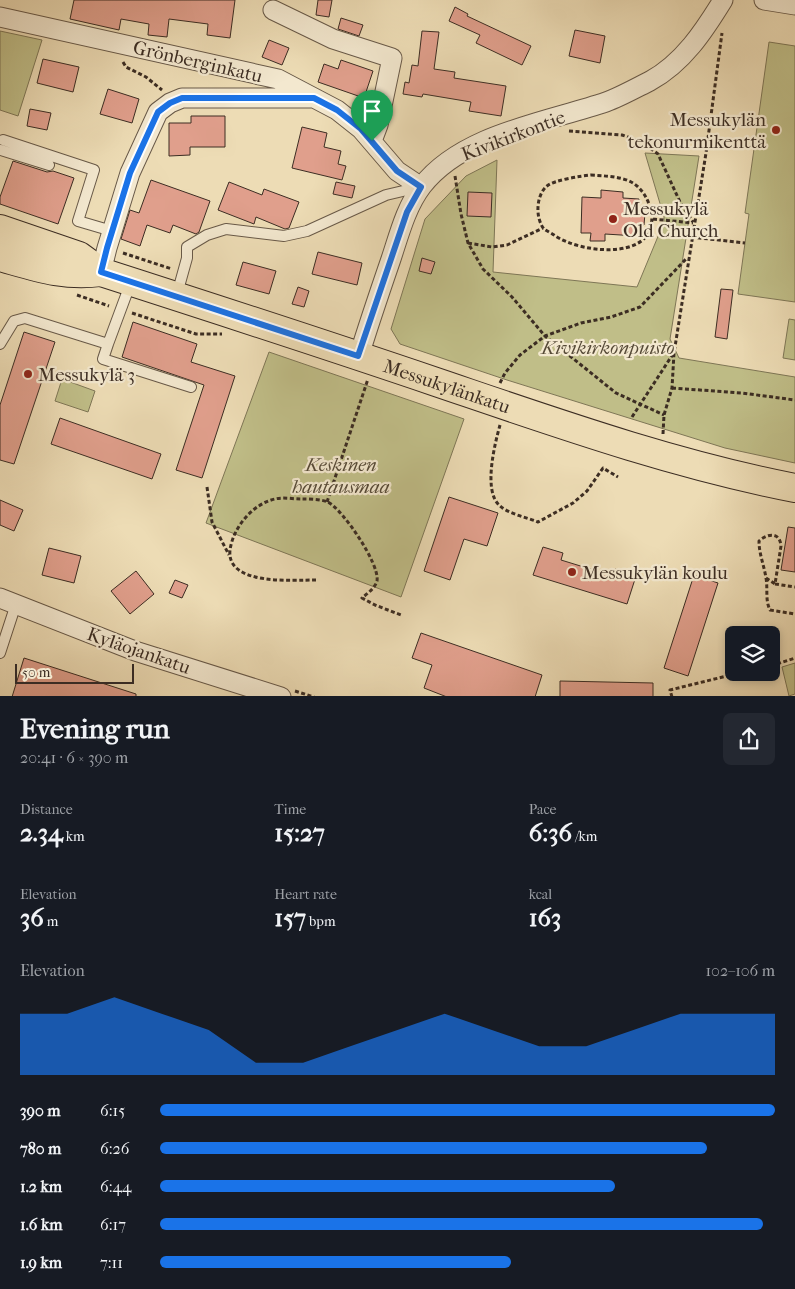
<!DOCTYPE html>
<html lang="en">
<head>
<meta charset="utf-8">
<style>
	body { margin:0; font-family:"IM FELL French Canon",serif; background:#242831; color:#f1f3f6; height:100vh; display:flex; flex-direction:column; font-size:19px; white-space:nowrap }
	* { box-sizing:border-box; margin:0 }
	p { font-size:16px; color:#9ea1a6 }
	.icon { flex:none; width:28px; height:28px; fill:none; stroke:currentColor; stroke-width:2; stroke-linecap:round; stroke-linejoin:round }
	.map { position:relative; height:696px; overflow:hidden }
	.details { display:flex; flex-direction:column; background:#171b24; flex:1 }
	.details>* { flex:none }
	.buttons { position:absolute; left:725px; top:626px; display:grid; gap:10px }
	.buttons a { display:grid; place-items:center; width:55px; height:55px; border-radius:8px; background:#171b24; box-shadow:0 2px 8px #0003; font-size:25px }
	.scale { position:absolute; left:15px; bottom:12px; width:119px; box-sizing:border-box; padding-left:5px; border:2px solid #3c2d23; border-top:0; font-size:14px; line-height:18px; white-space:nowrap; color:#3c2d23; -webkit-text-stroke:4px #f3e8cf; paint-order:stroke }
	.pin { position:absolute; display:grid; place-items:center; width:42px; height:42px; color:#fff; margin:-51px -21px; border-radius:50% 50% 50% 0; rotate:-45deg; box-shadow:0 0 5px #0007 }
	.pin .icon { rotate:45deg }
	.round { display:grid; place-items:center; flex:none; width:52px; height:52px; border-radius:8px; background:#242831 }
	.summary { display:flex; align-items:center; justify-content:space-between; height:85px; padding:0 20px }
	h1 { font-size:28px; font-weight:800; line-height:38px }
	.stats { display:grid; grid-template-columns:repeat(3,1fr); gap:8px; height:85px; padding:5px 20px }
	.stats div { display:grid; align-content:center }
	.stats b { font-size:25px; font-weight:800 }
	.stats small { font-size:14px; font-weight:400 }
	.stats p { font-size:14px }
	.chart { height:140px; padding:10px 20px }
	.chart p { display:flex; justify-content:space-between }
	.chart svg { width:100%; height:90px; margin-top:5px; fill:#1a73e8; opacity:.7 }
	ul { padding:0 20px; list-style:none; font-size:16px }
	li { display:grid; grid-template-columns:80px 60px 1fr; align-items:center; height:38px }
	li i { height:12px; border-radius:6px; background:#1a73e8 }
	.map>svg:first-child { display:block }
	.green { fill:#c0be88; stroke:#7e7656 }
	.building { fill:#e09f8c; stroke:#3c2d23 }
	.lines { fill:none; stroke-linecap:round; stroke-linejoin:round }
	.service-casing { stroke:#685948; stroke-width:12 }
	.minor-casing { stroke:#685948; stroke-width:21 }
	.primary-casing { stroke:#3c2d23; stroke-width:30 }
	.path { stroke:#3c2d23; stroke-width:3; stroke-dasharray:4 2.5; stroke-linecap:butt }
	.service { stroke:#f3e8cf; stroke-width:10 }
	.minor { stroke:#f3e8cf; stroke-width:19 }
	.primary { stroke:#eddcb5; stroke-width:28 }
	.route-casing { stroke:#fff; stroke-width:10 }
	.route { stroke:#1a73e8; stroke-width:6 }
	.poi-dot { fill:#8f2418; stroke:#f3e8cf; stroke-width:2 }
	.labels { text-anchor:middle; stroke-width:4.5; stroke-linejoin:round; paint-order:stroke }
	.street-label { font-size:19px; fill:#3c2d23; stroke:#f3e8cf }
	.poi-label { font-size:19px; fill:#3c2d23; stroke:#f3e8cf; text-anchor:start }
	.park-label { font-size:19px; font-style:italic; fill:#564a37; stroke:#f3e8cf }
</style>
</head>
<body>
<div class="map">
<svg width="795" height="697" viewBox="0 0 795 697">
	<rect width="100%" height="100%" fill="#eddcb5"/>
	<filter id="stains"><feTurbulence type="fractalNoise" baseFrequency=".004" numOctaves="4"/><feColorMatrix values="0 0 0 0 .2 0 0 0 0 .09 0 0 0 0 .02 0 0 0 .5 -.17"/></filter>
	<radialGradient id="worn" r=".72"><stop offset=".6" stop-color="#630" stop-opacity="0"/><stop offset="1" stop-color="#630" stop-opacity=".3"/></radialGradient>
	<!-- green -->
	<path class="green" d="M 0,31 L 42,40 L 18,116 L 0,110 Z
		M 769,42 L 795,46 L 795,302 L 738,294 L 749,214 L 745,213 Z
		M 645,153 L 699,156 L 670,339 L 679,358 L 795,377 L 795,463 L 725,448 L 507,380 L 400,344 L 391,329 L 425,219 L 466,176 L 497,160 L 493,272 L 637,287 L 664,222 L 664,217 Z
		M 789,319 L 795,320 L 795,360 L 783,358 Z
		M 269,352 L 464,419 L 401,597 L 206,523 Z
		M 62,379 L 95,391 L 88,412 L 55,401 Z
		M 795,663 L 795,694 L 789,696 L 782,667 Z"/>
	<!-- building -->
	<path class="building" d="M 74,0 L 235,0 L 230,38 L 207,35 L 208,24 L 169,19 L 167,37 L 148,35 L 149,24 L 121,19 L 119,30 L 70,19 Z
		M 318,0 L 332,0 L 329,17 L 316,15 Z
		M 455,7 L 468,14 L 467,16 L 531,46 L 522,65 L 476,43 L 480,35 L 449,21 Z
		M 341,18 L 363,25 L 359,36 L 338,29 Z
		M 575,30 L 605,36 L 600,63 L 569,56 Z
		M 422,31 L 439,32 L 434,69 L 455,72 L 454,78 L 506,86 L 501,116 L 469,111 L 471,102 L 423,94 L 422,97 L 403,94 L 405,82 L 409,83 L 412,65 L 418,66 Z
		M 269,40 L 289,48 L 282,65 L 262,57 Z
		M 43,59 L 79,67 L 73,92 L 37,83 Z
		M 341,60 L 373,71 L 364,98 L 318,82 L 324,64 L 338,69 Z
		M 108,89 L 139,99 L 132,123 L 100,114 Z
		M 30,109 L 51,113 L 47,130 L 27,126 Z
		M 191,116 L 225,116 L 225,147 L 190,147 L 190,155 L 169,156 L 169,123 L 191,123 Z
		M 302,127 L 327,133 L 324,147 L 341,151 L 338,164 L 346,166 L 342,180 L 292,168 Z
		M 13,161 L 47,172 L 53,171 L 74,178 L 58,224 L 0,204 L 0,197 Z
		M 151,180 L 210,201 L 199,232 L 196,234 L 173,225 L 170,233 L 147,225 L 140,246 L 121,239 L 130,210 L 139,213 Z
		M 229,182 L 262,195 L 264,189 L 299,202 L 289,228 L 285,229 L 256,217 L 254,224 L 218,210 Z
		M 336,182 L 355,186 L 352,198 L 333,194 Z
		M 601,190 L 623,192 L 623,198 L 639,199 L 638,212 L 645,213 L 644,225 L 637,225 L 637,236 L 605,234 L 605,241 L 590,241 L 591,233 L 581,233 L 582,197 L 601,198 Z
		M 468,192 L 492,193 L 491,217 L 467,216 Z
		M 318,252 L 362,263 L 357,285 L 312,274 Z
		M 422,258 L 435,262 L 431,274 L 419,271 Z
		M 243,262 L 276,271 L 269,294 L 236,285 Z
		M 298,287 L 309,291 L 304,307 L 292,304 Z
		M 721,289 L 733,290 L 727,339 L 715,337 Z
		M 133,322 L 197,344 L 191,362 L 235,376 L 202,478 L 176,470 L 204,385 L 122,357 Z
		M 24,332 L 55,342 L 14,464 L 0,460 L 0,405 Z
		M 60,418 L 161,454 L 152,479 L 51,444 Z
		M 449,497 L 498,513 L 487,546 L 464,539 L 450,580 L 424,571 Z
		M 0,500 L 23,510 L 14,531 L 0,525 Z
		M 788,527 L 795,528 L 795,572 L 781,570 Z
		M 543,547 L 563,553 L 561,560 L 613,576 L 615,569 L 636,576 L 627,604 L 533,575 Z
		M 49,548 L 81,556 L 74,583 L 42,575 Z
		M 136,571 L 154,594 L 130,614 L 111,591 Z
		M 694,575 L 718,583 L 688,676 L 664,668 Z
		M 175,580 L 188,585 L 182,598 L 169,593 Z
		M 421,633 L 542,675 L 535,697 L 447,697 L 424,688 L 432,665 L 412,658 Z
		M 24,658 L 136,694 L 136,697 L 12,697 Z
		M 560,681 L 653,683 L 653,697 L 560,697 Z"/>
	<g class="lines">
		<!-- service casing -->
		<g class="service-casing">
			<path id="service" d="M 3,140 L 94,170 L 78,221 L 112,231
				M 1,150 L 49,165
				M 177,294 L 187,258 L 187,247 L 207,235 L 226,229 L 284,236 L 307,231 L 386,195 L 420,187
				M 0,344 L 14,321 L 25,318 L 108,344 L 131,282
				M 108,344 L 103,359 L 191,387
				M 0,653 L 16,604"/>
		</g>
		<!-- minor casing -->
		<g class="minor-casing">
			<path id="minor" d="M 764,0 L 795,5
				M 273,10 L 333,39 L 392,58 L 378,125 L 372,141
				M 0,17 L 278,79 L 337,110 L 361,129 L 397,171 L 421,187
				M 101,272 L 107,248 L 130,173 L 158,112 L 170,103 L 182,98 L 313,98
				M 359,356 C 369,323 380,291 391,259 C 399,235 406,207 422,186 C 462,134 547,122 606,102 C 620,97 636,88 650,81 C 683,63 704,31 723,0
				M 0,598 L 135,651 L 281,697"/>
		</g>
		<!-- primary casing -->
		<g class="primary-casing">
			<g id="primary">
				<path id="s1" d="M 0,229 L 79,256 L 101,272 C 213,308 324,344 436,382 C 554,422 672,464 795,488"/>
				<path d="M 0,257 C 36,267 63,277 101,272"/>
			</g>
		</g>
		<!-- path -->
		<path class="path" d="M 123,62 L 126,67 L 146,77 L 162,90
			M 569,131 L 622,135 L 642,142 L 658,154 L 680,202 L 693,222
			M 591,175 C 604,176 621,176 633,183 C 641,188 647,197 650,207 C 665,262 582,255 554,235 C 551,233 547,231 544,229 C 535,218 536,195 547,186 C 554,180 581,176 591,175 Z
			M 455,176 L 461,214 L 468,243 L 483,269 L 512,297 L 545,336 L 616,393 L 664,415
			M 653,219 L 693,223
			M 691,237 L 745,243
			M 468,243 L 492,247 L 507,245 L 543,228
			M 123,253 L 172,269
			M 77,295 L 109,306
			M 132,313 L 196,334 L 222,334
			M 500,383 L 505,373 L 520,355 L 545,336 L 581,323 L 611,317 L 640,307 L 687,258
			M 672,388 L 742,393 L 795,400
			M 632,417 L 673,354
			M 500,425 C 495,443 483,490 499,505 C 508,514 526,517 538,522 L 573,503 L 587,491 L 603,468 L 618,477
			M 663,434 L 664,415 L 672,388 L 674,353 L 706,153 L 722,33
			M 207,487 L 212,522 L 229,555
			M 327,502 L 368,379
			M 766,578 L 775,584 L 781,546 C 780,532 768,533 759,541 C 759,554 764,565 766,578 C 768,589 765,600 770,610 L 795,614
			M 316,580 C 294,580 226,586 230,550 C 233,528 252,504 275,499 C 283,497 293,499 301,499 C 309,499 320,499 328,502 C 343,510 380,564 377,581 C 375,588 368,593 362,598 L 375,605 L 401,615
			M 775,584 L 795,587
			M 771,666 L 795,658
			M 295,691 L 314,697
			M 672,697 L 670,690 L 743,672"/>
		<!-- service -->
		<use href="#service" class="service"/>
		<!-- minor -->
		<use href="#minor" class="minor"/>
		<!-- primary -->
		<use href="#primary" class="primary"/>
	</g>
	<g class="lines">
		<!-- route casing -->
		<g class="route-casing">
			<path id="route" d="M 182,98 L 314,98 L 337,110 L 361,129 L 397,171 L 421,187 L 407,212 L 358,356 L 101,272 L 107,248 L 130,173 L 158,112 L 170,103 Z"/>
		</g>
		<!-- route -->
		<use href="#route" class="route"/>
	</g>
	<!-- markers -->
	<g class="poi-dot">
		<circle cx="776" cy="130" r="5"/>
		<circle cx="613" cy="219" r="5"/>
		<circle cx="28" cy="374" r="5"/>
		<circle cx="572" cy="572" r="5"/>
	</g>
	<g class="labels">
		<!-- street labels -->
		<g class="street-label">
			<text transform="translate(198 61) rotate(13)" y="7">Grönberginkatu</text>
			<text transform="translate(513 135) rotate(-21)" y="7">Kivikirkontie</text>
			<text dy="7" stroke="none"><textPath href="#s1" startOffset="475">Messukylänkatu</textPath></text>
			<text transform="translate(139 650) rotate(19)" y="7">Kyläojankatu</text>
		</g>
		<!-- poi labels -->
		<g class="poi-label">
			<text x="766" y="126" text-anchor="end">Messukylän<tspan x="766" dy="22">tekonurmikenttä</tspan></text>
			<text x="623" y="215">Messukylä<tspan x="623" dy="22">Old Church</tspan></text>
			<text x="38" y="381">Messukylä 3</text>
			<text x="582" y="579">Messukylän koulu</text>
		</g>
		<!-- park labels -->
		<g class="park-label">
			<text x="608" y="354">Kivikirkonpuisto</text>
			<text x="341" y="471">Keskinen<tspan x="341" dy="22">hautausmaa</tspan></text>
		</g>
	</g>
	<rect width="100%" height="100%" filter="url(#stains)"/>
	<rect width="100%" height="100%" fill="url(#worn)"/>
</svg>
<div class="buttons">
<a><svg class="icon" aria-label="layers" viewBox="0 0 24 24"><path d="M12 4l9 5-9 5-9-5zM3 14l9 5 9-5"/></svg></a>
</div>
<div class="scale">50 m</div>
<div class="pin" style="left:372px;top:141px;background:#1e9e55"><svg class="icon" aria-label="arrive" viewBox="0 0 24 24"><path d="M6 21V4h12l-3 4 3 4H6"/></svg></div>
</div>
<section class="details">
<div class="summary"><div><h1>Evening run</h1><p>20:41 · 6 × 390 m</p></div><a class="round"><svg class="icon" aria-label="share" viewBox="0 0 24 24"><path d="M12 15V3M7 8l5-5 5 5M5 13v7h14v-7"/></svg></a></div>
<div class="stats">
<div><p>Distance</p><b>2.34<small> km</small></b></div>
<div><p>Time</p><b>15:27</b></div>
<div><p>Pace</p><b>6:36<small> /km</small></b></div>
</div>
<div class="stats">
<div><p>Elevation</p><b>36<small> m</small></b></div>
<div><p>Heart rate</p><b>157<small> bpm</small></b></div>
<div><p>kcal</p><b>163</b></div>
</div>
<div class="chart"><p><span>Elevation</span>102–106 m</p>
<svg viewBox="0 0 160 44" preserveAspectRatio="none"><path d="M0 44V14L10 14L20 6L30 14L40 22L50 38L60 38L70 30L80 22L90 14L100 22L110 30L120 30L130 22L140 14L150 14L160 14V44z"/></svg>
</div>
<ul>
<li><b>390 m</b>6:15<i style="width:100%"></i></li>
<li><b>780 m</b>6:26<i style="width:89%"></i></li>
<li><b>1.2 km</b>6:44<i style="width:74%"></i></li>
<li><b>1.6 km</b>6:17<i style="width:98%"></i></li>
<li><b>1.9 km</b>7:11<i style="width:57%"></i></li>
</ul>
</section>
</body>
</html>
